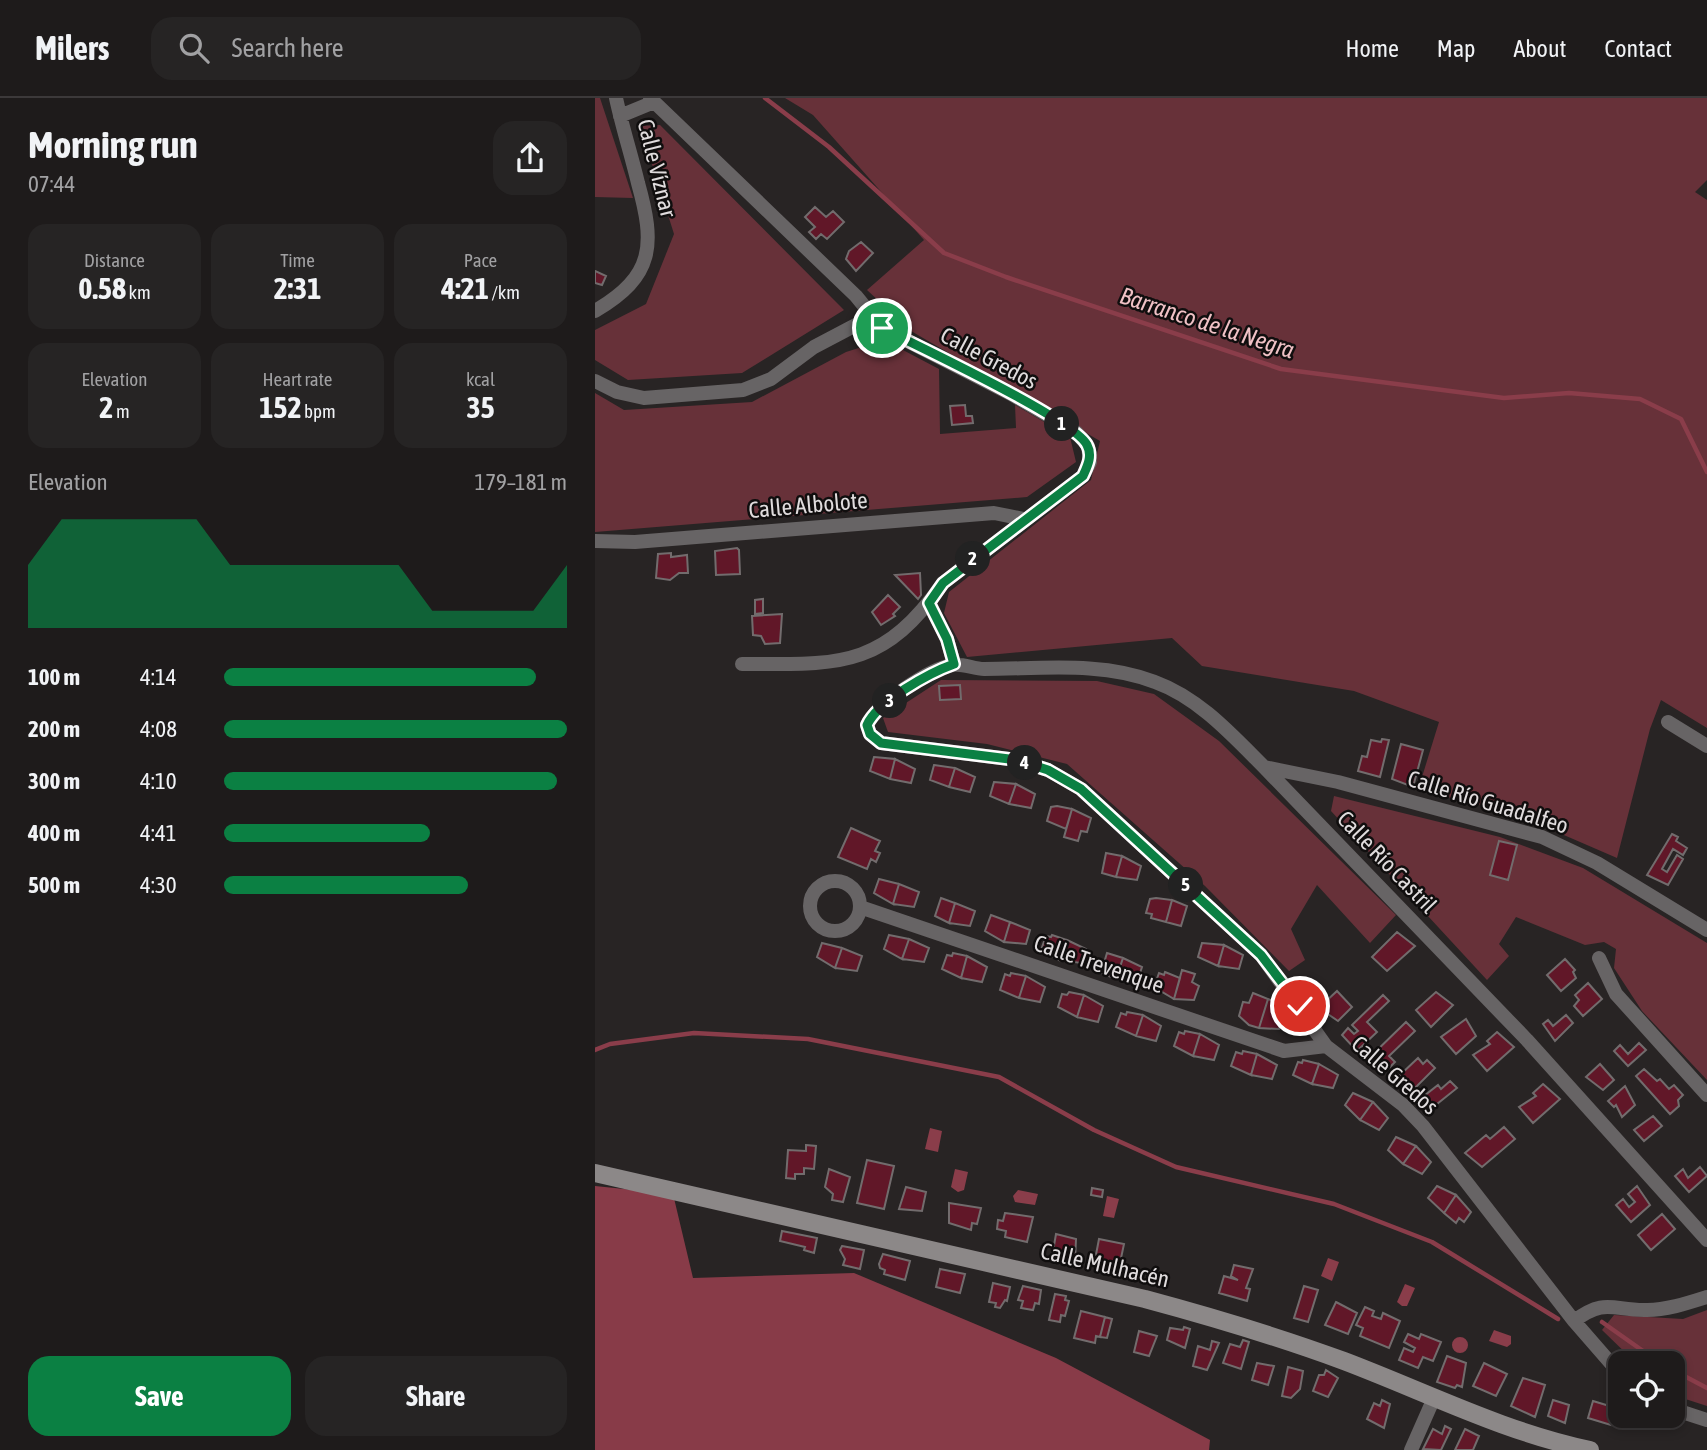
<!DOCTYPE html>
<html lang="en">
<head>
<meta charset="utf-8">
<style>
	body { margin:0; font-family:"Asap Condensed",sans-serif; background:#262424; color:#f1f3f6; height:100vh; display:flex; flex-direction:column; font-size:26px; white-space:nowrap }
	* { box-sizing:border-box; margin:0 }
	p { font-size:23px; color:#a1a1a3 }
	.icon { flex:none; width:38px; height:38px; fill:none; stroke:currentColor; stroke-width:2; stroke-linecap:round; stroke-linejoin:round }
	.map { position:relative; flex:1; overflow:hidden }
	.details { display:flex; flex-direction:column; background:#1e1b1b; width:595px }
	.details>* { flex:none }
	.controls { position:absolute; left:1013px; top:1253px; display:grid; gap:14px }
	.controls a { display:grid; place-items:center; width:77px; height:77px; border-radius:14px; background:#1e1b1b; box-shadow:0 4px 10px #0003,0 0 0 2px #3c393a; font-size:35px }
	.pin { position:absolute; display:grid; place-items:center; width:60px; height:60px; color:#fff; margin:-30px; border:4px solid #fff; border-radius:50%; box-shadow:0 2px 7px #0007 }
	.km { position:absolute; width:35px; height:35px; margin:-18px; border-radius:50%; background:#222; color:#fff; font-size:19px; line-height:35px; text-align:center }
	.round { display:grid; place-items:center; flex:none; width:74px; height:74px; border-radius:21px; background:#262424 }
	.summary { display:flex; align-items:center; justify-content:space-between; height:119px; padding:0 28px }
	h1 { font-size:38px; font-weight:700; line-height:52px }
	.stats { display:grid; grid-template-columns:repeat(3,1fr); gap:10px; height:119px; padding:7px 28px }
	.stats div { display:grid; align-content:center; border-radius:18px; background:#262424; text-align:center }
	.stats b { font-size:30px; font-weight:700 }
	.stats small { font-size:19px; font-weight:400 }
	.stats p { font-size:19px }
	.chart { height:196px; padding:14px 28px }
	.chart p { display:flex; justify-content:space-between }
	.chart svg { width:100%; height:126px; margin-top:7px; fill:#0b8043; opacity:.7 }
	.action { display:flex; gap:14px; margin-top:auto; padding:14px 28px }
	.action a { flex:1; height:80px; border-radius:21px; background:#0b8043; color:#fff; font-size:28px; font-weight:700; line-height:80px; text-align:center }
	.action a+a { background:#262424; color:#f1f3f6 }
	ul { padding:0 28px; list-style:none; font-size:23px }
	li { display:grid; grid-template-columns:112px 84px 1fr; align-items:center; height:52px }
	li i { height:18px; border-radius:9px; background:#0b8043 }
	header { display:flex; align-items:center; gap:42px; box-sizing:border-box; height:98px; padding:0 35px; background:#1e1b1b; border-bottom:2px solid #3c393a }
	header strong { font-size:33px }
	nav { display:flex; gap:38px; margin-inline-start:auto; font-size:24px }
	.search { width:490px; height:63px; background:#262424; display:flex; align-items:center; gap:18px; box-sizing:border-box; padding:0 24px; border-radius:21px; color:#a1a1a3; font-size:26px }
	main { display:flex; flex:1; min-height:0 }
	.map>svg:first-child { display:block }
	.green { fill:#673139 }
	.forest { fill:#883b48 }
	.water { fill:#8a3d4a }
	.lines { fill:none; stroke-linecap:round; stroke-linejoin:round }
	.stream { stroke:#8a3d4a; stroke-width:4.5 }
	.building { fill:#611728; stroke:#726c6d; stroke-width:2 }
	.street { stroke:#676465; stroke-width:14 }
	.secondary { stroke:#8c8888; stroke-width:18 }
	.route-casing { stroke:#fff; stroke-width:14 }
	.route { stroke:#0b8043; stroke-width:9 }
	.labels { text-anchor:middle; stroke-width:5; stroke-linejoin:round; paint-order:stroke }
	.street-label { font-size:23px; fill:#e0dcdd; stroke:#100e0e }
	.water-label { font-size:24px; font-style:italic; fill:#f1c2c6; stroke:#100e0e }
</style>
</head>
<body>
<header>
<strong>Milers</strong>
<div class="search"><svg class="icon" aria-label="search" viewBox="0 0 24 24"><circle cx="10" cy="10" r="6"/><path d="M15 15l6 6"/></svg>Search here</div>
<nav><a>Home</a><a>Map</a><a>About</a><a>Contact</a></nav>
</header>
<main>
<section class="details">
<div class="summary"><div><h1>Morning run</h1><p>07:44</p></div><a class="round"><svg class="icon" aria-label="share" viewBox="0 0 24 24"><path d="M12 15V3M7 8l5-5 5 5M5 13v7h14v-7"/></svg></a></div>
<div class="stats">
<div><p>Distance</p><b>0.58<small> km</small></b></div>
<div><p>Time</p><b>2:31</b></div>
<div><p>Pace</p><b>4:21<small> /km</small></b></div>
</div>
<div class="stats">
<div><p>Elevation</p><b>2<small> m</small></b></div>
<div><p>Heart rate</p><b>152<small> bpm</small></b></div>
<div><p>kcal</p><b>35</b></div>
</div>
<div class="chart"><p><span>Elevation</span>179–181 m</p>
<svg viewBox="0 0 160 44" preserveAspectRatio="none"><path d="M0 44V22L10 6L20 6L30 6L40 6L50 6L60 22L70 22L80 22L90 22L100 22L110 22L120 38L130 38L140 38L150 38L160 22V44z"/></svg>
</div>
<ul>
<li><b>100 m</b>4:14<i style="width:91%"></i></li>
<li><b>200 m</b>4:08<i style="width:100%"></i></li>
<li><b>300 m</b>4:10<i style="width:97%"></i></li>
<li><b>400 m</b>4:41<i style="width:60%"></i></li>
<li><b>500 m</b>4:30<i style="width:71%"></i></li>
</ul>
<div class="action"><a>Save</a><a>Share</a></div>
</section>
<div class="map">
<svg width="1112" height="1352" viewBox="0 0 1112 1352">
	<rect width="100%" height="100%" fill="#282424"/>
	<!-- green -->
	<path class="green" d="M 0,0 L 5,0 L 38,100 L 0,99 Z
		M 190,0 L 1112,0 L 1112,82 L 1100,94 L 1112,102 L 1112,630 L 1066,602 L 1055,631 L 1022,760 L 916,714 L 823,692 L 844,624 L 759,593 L 607,568 L 577,540 L 372,559 L 349,515 L 354,494 L 496,382 L 505,343 L 316,233 L 272,192 L 329,142 L 218,17 Z
		M 65,27 L 249,212 L 147,275 L 33,282 L 0,262 L 0,232 L 51,206 L 79,136 L 45,28 Z
		M 289,242 L 344,271 L 345,336 L 421,330 L 420,307 L 475,339 L 481,364 L 432,399 L 0,434 L 0,295 L 29,312 L 157,304 L 251,254 Z
		M 346,582 L 502,583 L 559,596 L 624,643 L 801,817 L 775,845 L 722,787 L 696,831 L 710,862 L 694,873 L 610,788 L 472,666 L 392,646 L 293,634 L 288,620 Z
		M 739,698 L 905,739 L 988,770 L 1112,845 L 1112,982 L 1047,913 L 1019,870 L 1021,851 L 1009,844 L 990,847 L 921,819 L 904,846 L 914,858 L 892,882 L 736,713 Z
		M 1112,1212 L 1112,1308 L 1078,1297 L 1078,1265 L 1041,1265 L 1007,1232 L 1019,1217 L 1088,1221 Z"/>
	<!-- forest -->
	<path class="forest" d="M 0,1088 L 78,1096 L 98,1180 L 259,1175 L 461,1260 L 615,1342 L 614,1352 L 0,1352 Z"/>
	<!-- water -->
	<path class="water" d="M 335,1030 L 347,1033 L 343,1054 L 330,1051 Z
		M 360,1071 L 373,1074 L 369,1092 L 363,1094 L 356,1089 Z
		M 423,1092 L 443,1096 L 440,1107 L 420,1104 L 418,1098 Z
		M 512,1098 L 524,1101 L 519,1120 L 508,1118 Z
		M 733,1160 L 744,1164 L 737,1183 L 726,1178 Z
		M 810,1186 L 820,1190 L 812,1208 L 807,1208 L 802,1204 Z
		M 899,1232 L 916,1238 L 916,1246 L 912,1249 L 894,1243 Z
		M857 1247a8 8 0 1 1 16 0a8 8 0 1 1-16 0Z"/>
	<g class="lines">
		<!-- stream -->
		<path class="stream" d="M 170,0 L 234,49 L 349,155 L 411,179 L 686,271 L 909,300 L 974,295 L 1045,301 L 1086,321 L 1112,374
			M 0,952 L 15,946 L 99,935 L 213,941 L 404,979 L 499,1032 L 581,1069 L 739,1106 L 837,1144 L 963,1221
			M 1007,1224 L 1065,1265
			M 1078,1272 L 1112,1290"/>
	</g>
	<!-- building -->
	<path class="building" d="M 220,109 L 231,119 L 238,113 L 249,124 L 232,141 L 226,136 L 221,141 L 214,134 L 220,129 L 210,119 Z
		M 266,144 L 278,155 L 261,173 L 251,161 L 254,153 Z
		M 0,173 L 11,178 L 7,187 L 0,185 Z
		M 370,307 L 371,318 L 377,318 L 378,325 L 357,327 L 355,308 Z
		M 142,450 L 144,452 L 145,476 L 121,477 L 120,453 Z
		M 76,455 L 76,459 L 92,457 L 93,475 L 84,475 L 75,482 L 61,480 L 63,456 Z
		M 325,475 L 326,497 L 323,501 L 300,477 Z
		M 293,497 L 305,509 L 298,516 L 300,518 L 286,527 L 277,514 Z
		M 168,501 L 168,515 L 160,516 L 160,502 Z
		M 187,516 L 185,545 L 170,546 L 166,538 L 158,537 L 157,518 Z
		M 365,587 L 366,601 L 345,602 L 344,588 Z
		M 787,641 L 794,642 L 785,679 L 763,673 L 767,658 L 772,659 L 776,642 L 786,644 Z
		M 806,646 L 828,652 L 818,689 L 797,681 Z
		M 279,659 L 300,661 L 295,681 L 275,673 Z
		M 300,661 L 320,671 L 316,685 L 295,681 Z
		M 339,667 L 360,670 L 354,689 L 335,682 Z
		M 360,670 L 380,679 L 375,694 L 354,689 Z
		M 399,684 L 421,686 L 414,706 L 395,698 Z
		M 421,686 L 440,696 L 436,710 L 414,706 Z
		M 462,708 L 477,711 L 471,731 L 452,723 L 456,709 Z
		M 477,711 L 496,720 L 492,734 L 486,733 L 483,743 L 469,739 Z
		M 256,730 L 285,743 L 280,753 L 285,755 L 281,764 L 276,761 L 272,771 L 243,759 Z
		M 1077,736 L 1083,739 L 1081,743 L 1092,750 L 1088,757 L 1078,751 L 1067,771 L 1072,774 L 1082,757 L 1088,761 L 1073,787 L 1052,777 Z
		M 904,743 L 922,747 L 913,782 L 895,777 Z
		M 511,755 L 527,758 L 521,779 L 507,775 Z
		M 527,758 L 546,768 L 542,782 L 521,779 Z
		M 284,781 L 304,786 L 298,806 L 279,795 Z
		M 304,786 L 324,794 L 319,809 L 298,806 Z
		M 346,800 L 360,805 L 354,825 L 340,818 Z
		M 561,800 L 577,802 L 571,824 L 556,820 L 557,816 L 551,815 L 555,801 Z
		M 577,802 L 592,808 L 586,828 L 571,824 Z
		M 360,805 L 380,813 L 375,828 L 354,825 Z
		M 396,817 L 415,824 L 409,844 L 390,833 Z
		M 415,824 L 435,832 L 431,846 L 409,844 Z
		M 802,834 L 820,848 L 792,873 L 777,859 Z
		M 294,837 L 314,841 L 307,861 L 289,851 Z
		M 457,837 L 472,842 L 464,862 L 446,852 L 451,838 L 456,839 Z
		M 314,841 L 334,850 L 329,864 L 307,861 Z
		M 472,842 L 491,851 L 486,865 L 464,862 Z
		M 227,845 L 247,850 L 240,870 L 222,859 Z
		M 607,845 L 629,847 L 623,868 L 603,859 Z
		M 629,847 L 648,857 L 644,871 L 623,868 Z
		M 247,850 L 267,858 L 262,873 L 240,870 Z
		M 358,855 L 372,858 L 366,880 L 347,871 L 352,857 L 357,858 Z
		M 512,855 L 528,860 L 521,881 L 506,875 Z
		M 372,858 L 392,869 L 387,884 L 366,880 Z
		M 528,860 L 547,869 L 542,884 L 521,881 Z
		M 970,861 L 980,872 L 978,874 L 981,880 L 966,893 L 952,877 Z
		M 587,872 L 600,876 L 597,884 L 604,888 L 599,902 L 579,901 Z
		M 570,874 L 585,880 L 579,901 L 559,889 L 564,875 L 569,877 Z
		M 416,875 L 431,878 L 424,900 L 405,892 L 410,876 L 415,878 Z
		M 431,878 L 450,889 L 445,904 L 424,900 Z
		M 993,885 L 1007,901 L 988,918 L 979,908 L 984,902 L 980,897 Z
		M 742,893 L 757,909 L 743,923 L 727,912 L 727,907 Z
		M 474,894 L 489,897 L 482,919 L 463,909 L 467,896 L 472,897 Z
		M 841,894 L 858,907 L 836,929 L 821,912 Z
		M 658,895 L 673,901 L 664,930 L 654,927 L 644,918 L 648,904 L 654,905 Z
		M 489,897 L 508,908 L 503,924 L 482,919 Z
		M 788,897 L 794,903 L 772,924 L 782,934 L 762,953 L 747,937 L 753,930 L 759,936 L 763,933 L 757,927 Z
		M 673,901 L 686,906 L 684,915 L 689,917 L 684,931 L 664,930 Z
		M 532,914 L 548,917 L 541,938 L 521,929 L 526,915 L 531,917 Z
		M 548,917 L 566,928 L 561,943 L 541,938 Z
		M 971,917 L 978,925 L 960,943 L 948,926 L 953,922 L 958,928 Z
		M 871,921 L 881,938 L 861,956 L 846,939 Z
		M 811,924 L 820,933 L 794,958 L 800,964 L 793,971 L 787,965 L 783,969 L 774,960 Z
		M 590,933 L 605,936 L 598,958 L 579,948 L 584,934 L 589,936 Z
		M 902,934 L 919,949 L 892,973 L 878,957 L 895,946 L 892,943 Z
		M 605,936 L 624,947 L 619,962 L 598,958 Z
		M 1044,945 L 1051,952 L 1033,968 L 1019,953 L 1025,947 L 1033,956 Z
		M 648,953 L 662,956 L 656,977 L 636,968 L 641,954 L 647,956 Z
		M 662,956 L 682,967 L 677,981 L 656,977 Z
		M 823,960 L 828,966 L 832,962 L 840,970 L 820,990 L 804,978 Z
		M 708,962 L 724,966 L 717,986 L 698,977 L 703,964 L 707,965 Z
		M 724,966 L 743,977 L 738,990 L 717,986 Z
		M 1005,966 L 1019,982 L 1008,992 L 991,979 Z
		M 1049,971 L 1062,983 L 1065,981 L 1074,991 L 1079,987 L 1088,997 L 1083,1002 L 1084,1008 L 1075,1016 L 1041,978 Z
		M 855,983 L 862,990 L 837,1010 L 829,998 L 843,987 L 846,991 Z
		M 948,986 L 965,1001 L 938,1025 L 924,1009 L 941,998 L 938,995 Z
		M 1030,988 L 1040,1007 L 1027,1019 L 1021,1007 L 1019,1009 L 1013,1003 Z
		M 758,995 L 778,1004 L 765,1022 L 750,1007 Z
		M 778,1004 L 793,1020 L 784,1032 L 765,1022 Z
		M 1058,1018 L 1067,1028 L 1049,1043 L 1039,1032 Z
		M 909,1029 L 920,1041 L 887,1069 L 870,1055 L 891,1037 L 895,1041 Z
		M 801,1039 L 821,1048 L 808,1066 L 793,1052 Z
		M 211,1047 L 221,1048 L 219,1071 L 209,1070 L 209,1076 L 200,1076 L 200,1081 L 191,1080 L 193,1052 L 211,1053 Z
		M 821,1048 L 836,1064 L 827,1076 L 808,1066 Z
		M 272,1062 L 299,1068 L 289,1111 L 262,1105 Z
		M 1105,1069 L 1112,1078 L 1094,1094 L 1080,1078 L 1088,1071 L 1093,1080 Z
		M 234,1071 L 255,1079 L 248,1104 L 237,1102 L 238,1096 L 230,1089 Z
		M 842,1088 L 861,1097 L 849,1115 L 833,1100 Z
		M 1042,1088 L 1055,1107 L 1036,1124 L 1021,1107 L 1028,1101 L 1034,1109 L 1040,1104 L 1033,1096 Z
		M 311,1089 L 331,1094 L 327,1113 L 304,1111 Z
		M 497,1090 L 508,1092 L 507,1099 L 496,1097 Z
		M 861,1097 L 876,1114 L 869,1124 L 864,1120 L 861,1125 L 849,1115 Z
		M 354,1105 L 386,1110 L 382,1126 L 377,1125 L 376,1132 L 354,1125 Z
		M 410,1115 L 438,1119 L 432,1144 L 410,1139 L 411,1133 L 402,1131 L 403,1122 L 408,1123 Z
		M 1067,1116 L 1080,1131 L 1056,1152 L 1043,1137 Z
		M 187,1133 L 222,1140 L 219,1155 L 209,1152 L 210,1149 L 185,1143 Z
		M 461,1136 L 481,1141 L 480,1164 L 457,1159 Z
		M 504,1141 L 529,1146 L 525,1165 L 517,1164 L 516,1170 L 499,1167 Z
		M 247,1148 L 269,1152 L 265,1171 L 248,1167 L 250,1161 L 245,1152 Z
		M 288,1156 L 315,1163 L 310,1182 L 289,1176 L 290,1172 L 285,1170 L 284,1166 Z
		M 639,1167 L 658,1171 L 651,1190 L 655,1191 L 652,1203 L 624,1195 L 629,1178 L 643,1182 L 636,1178 Z
		M 345,1171 L 370,1176 L 365,1195 L 341,1189 Z
		M 398,1185 L 415,1189 L 412,1203 L 410,1202 L 405,1210 L 400,1209 L 401,1205 L 394,1204 Z
		M 428,1188 L 446,1192 L 444,1206 L 440,1205 L 438,1212 L 426,1210 L 428,1203 L 423,1202 Z
		M 709,1188 L 723,1192 L 713,1224 L 699,1220 Z
		M 460,1196 L 471,1198 L 470,1202 L 474,1203 L 470,1218 L 466,1217 L 465,1224 L 454,1222 Z
		M 741,1204 L 762,1215 L 753,1236 L 730,1227 Z
		M 770,1209 L 779,1213 L 777,1218 L 786,1221 L 788,1215 L 805,1223 L 794,1250 L 765,1238 L 768,1230 L 761,1227 Z
		M 486,1213 L 510,1219 L 505,1239 L 501,1238 L 500,1245 L 479,1240 Z
		M 510,1219 L 517,1221 L 512,1240 L 505,1239 Z
		M 589,1229 L 595,1231 L 590,1250 L 572,1242 L 575,1230 L 588,1232 Z
		M 544,1233 L 562,1238 L 554,1258 L 539,1254 Z
		M 813,1236 L 824,1241 L 826,1236 L 846,1244 L 838,1263 L 828,1259 L 823,1270 L 804,1262 L 809,1250 L 818,1254 L 820,1250 L 809,1244 Z
		M 648,1242 L 654,1244 L 646,1271 L 628,1265 L 635,1246 L 645,1249 Z
		M 617,1243 L 624,1245 L 612,1272 L 598,1268 L 603,1248 L 615,1252 Z
		M 852,1258 L 871,1265 L 867,1289 L 862,1287 L 860,1290 L 842,1284 Z
		M 662,1265 L 679,1268 L 673,1287 L 657,1282 Z
		M 889,1265 L 912,1276 L 901,1298 L 878,1288 Z
		M 693,1269 L 708,1273 L 705,1291 L 696,1300 L 687,1298 Z
		M 731,1272 L 743,1280 L 733,1299 L 718,1293 L 724,1277 L 729,1277 Z
		M 928,1280 L 950,1287 L 940,1319 L 916,1308 Z
		M 787,1302 L 795,1306 L 789,1330 L 772,1321 L 779,1305 L 785,1308 Z
		M 958,1302 L 974,1307 L 970,1325 L 953,1318 Z
		M 998,1303 L 1021,1310 L 1016,1327 L 993,1320 Z
		M 850,1328 L 856,1331 L 846,1352 L 828,1351 L 838,1331 L 847,1336 Z
		M 870,1331 L 884,1338 L 878,1352 L 860,1352 Z"/>
	<g class="lines">
		<!-- street -->
		<path class="street" d="M 55,0 L 261,198 L 287,230 L 416,296 L 481,334 L 493,348 L 495,364 L 488,378 L 348,485 C 287,572 243,566 147,566
			M 25,18 L 59,4
			M 0,213 C 60,178 60,146 43,85 C 36,56 27,28 21,0
			M 0,283 L 22,294 L 49,300 L 148,292 L 176,281 L 219,249 L 276,219
			M 0,443 L 40,444 L 399,415 L 429,421
			M 334,505 L 352,541 L 359,566
			M 1073,624 L 1112,648
			M 669,669 L 743,684 L 947,739 L 1002,765 L 1112,832
			M215 808a25 25 0 1 1 50 0a25 25 0 1 1-50 0Z
			M 265,809 L 689,953 L 731,948
			M 1004,860 L 1021,896 L 1112,997
			M 979,1223 C 1011,1199 1018,1213 1052,1212 C 1072,1212 1093,1205 1112,1199
			M 1026,1277 L 979,1223 L 828,1028 L 808,1007 L 731,948 L 666,857 L 486,691 L 453,672 L 422,662 L 286,645 L 275,636 L 272,627 C 281,607 335,570 358,567 C 367,565 379,571 389,571 C 445,571 507,563 560,584 C 604,600 637,637 669,669 L 932,942 L 1112,1142
			M 1078,1311 L 1112,1322
			M 816,1352 L 839,1300"/>
		<!-- secondary -->
		<path class="secondary" d="M 0,1075 L 550,1201 C 617,1219 684,1239 749,1263 C 831,1294 909,1334 995,1352"/>
	</g>
	<g class="lines">
		<!-- route casing -->
		<g class="route-casing">
			<path id="route" d="M 287,230 C 322,248 479,321 492,347 C 498,358 492,369 488,378 L 348,485 L 334,505 L 352,541 L 359,566 C 334,575 283,603 272,627 L 275,636 L 286,645 L 422,662 L 453,672 L 486,691 L 666,857 L 705,908"/>
		</g>
		<!-- route -->
		<use href="#route" class="route"/>
	</g>
	<g class="labels">
		<!-- street labels -->
		<g class="street-label">
			<text transform="translate(62 70) rotate(76)" y="8">Calle Víznar</text>
			<text transform="translate(394 260) rotate(28)" y="8">Calle Gredos</text>
			<text transform="translate(213 407) rotate(-5)" y="8">Calle Albolote</text>
			<text transform="translate(893 704) rotate(17)" y="8">Calle Río Guadalfeo</text>
			<text transform="translate(792 764) rotate(46)" y="8">Calle Río Castril</text>
			<text transform="translate(504 866) rotate(19)" y="8">Calle Trevenque</text>
			<text transform="translate(800 977) rotate(41)" y="8">Calle Gredos</text>
			<text transform="translate(510 1167) rotate(13)" y="8">Calle Mulhacén</text>
		</g>
		<!-- water labels -->
		<g class="water-label">
			<text transform="translate(612 225) rotate(18)" y="8">Barranco de la Negra</text>
		</g>
	</g>
</svg>
<div class="controls">
<a><svg class="icon" aria-label="locate" viewBox="0 0 24 24"><circle cx="12" cy="12" r="6"/><path d="M12 2v4M12 18v4M2 12h4M18 12h4"/></svg></a>
</div>
<div class="pin" style="left:287px;top:230px;background:#1e9e55"><svg class="icon" aria-label="arrive" viewBox="0 0 24 24"><path d="M6 21V4h12l-3 4 3 4H6"/></svg></div>
<div class="pin" style="left:705px;top:908px;background:#d93025"><svg class="icon" aria-label="check" viewBox="0 0 24 24"><path d="M5 12l5 5 9-10"/></svg></div>
<b class="km" style="left:467px;top:326px">1</b>
<b class="km" style="left:378px;top:461px">2</b>
<b class="km" style="left:295px;top:603px">3</b>
<b class="km" style="left:430px;top:665px">4</b>
<b class="km" style="left:591px;top:787px">5</b>
</div>
</main>
</body>
</html>
